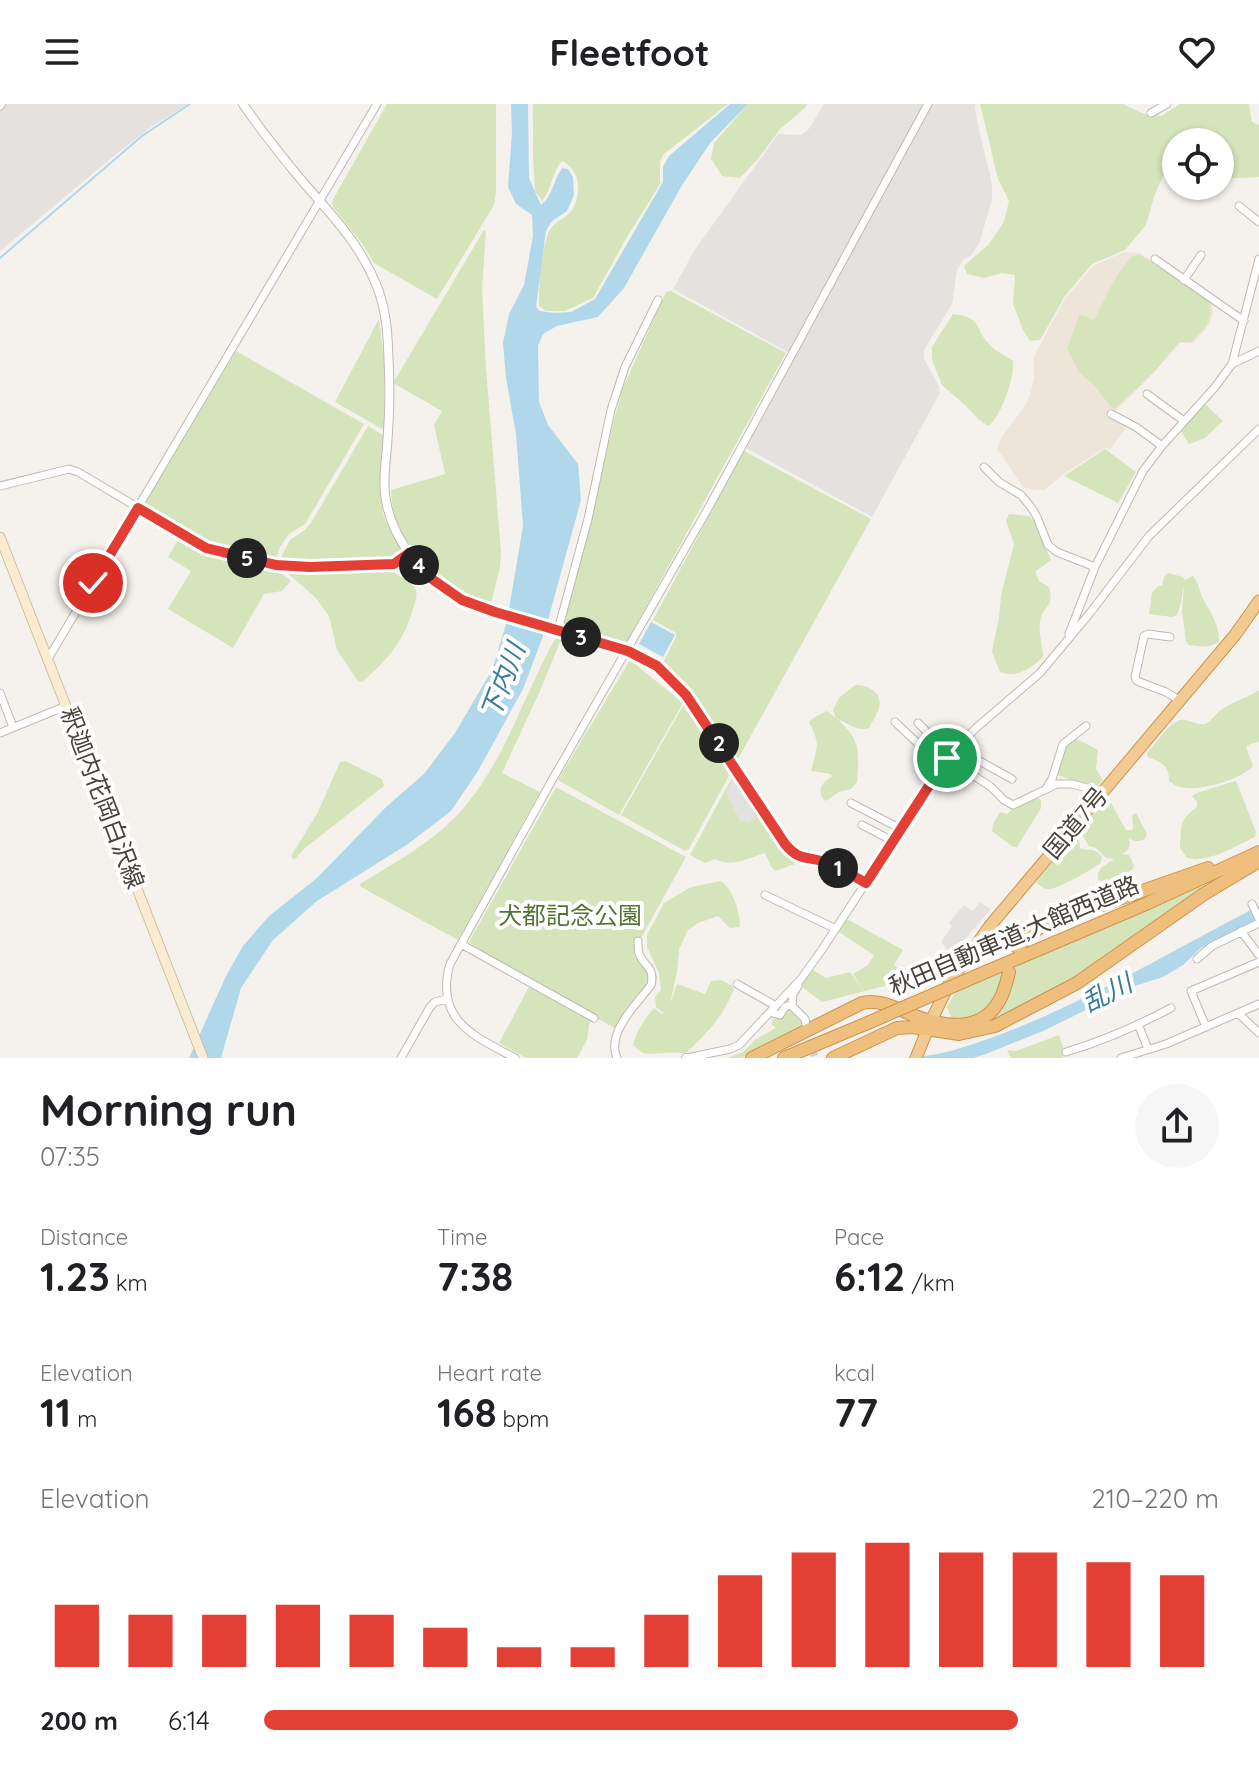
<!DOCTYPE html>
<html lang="en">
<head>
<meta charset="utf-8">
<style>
	body { margin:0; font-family:Quicksand,"Noto Sans JP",sans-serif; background:#f6f6f6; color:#202124; height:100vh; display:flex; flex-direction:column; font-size:30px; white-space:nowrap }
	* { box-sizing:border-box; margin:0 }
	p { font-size:26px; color:#757577 }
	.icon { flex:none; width:44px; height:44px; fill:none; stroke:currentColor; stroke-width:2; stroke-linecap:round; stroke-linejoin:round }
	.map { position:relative; height:954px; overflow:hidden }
	.panel { display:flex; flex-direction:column; background:#fff; flex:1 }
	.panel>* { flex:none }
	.fabs { position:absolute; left:1162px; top:24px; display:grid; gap:16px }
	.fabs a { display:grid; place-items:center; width:72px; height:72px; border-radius:50%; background:#fff; box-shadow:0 2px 6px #0004; font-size:40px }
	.pin { position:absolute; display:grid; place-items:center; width:68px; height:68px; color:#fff; margin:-34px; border:4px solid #fff; border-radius:50%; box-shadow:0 2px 8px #0007 }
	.km { position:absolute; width:40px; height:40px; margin:-20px; border-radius:50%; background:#222; color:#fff; font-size:22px; line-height:40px; text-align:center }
	.round { display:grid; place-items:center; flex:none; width:84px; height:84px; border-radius:42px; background:#f6f6f6 }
	.summary { display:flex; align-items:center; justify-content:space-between; height:136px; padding:0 40px }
	h1 { font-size:44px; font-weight:700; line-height:60px }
	.metrics { display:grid; grid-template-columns:repeat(3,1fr); gap:12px; height:136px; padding:8px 40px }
	.metrics div { display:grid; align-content:center }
	.metrics b { font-size:40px; font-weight:700 }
	.metrics small { font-size:22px; font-weight:400 }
	.metrics p { font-size:22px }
	.chart { height:224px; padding:16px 40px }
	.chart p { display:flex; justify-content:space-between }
	.chart svg { width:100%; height:144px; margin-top:8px; stroke:#e43f35; stroke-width:6 }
	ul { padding:0 40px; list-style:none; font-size:26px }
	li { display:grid; grid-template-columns:128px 96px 1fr; align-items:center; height:60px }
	li i { height:20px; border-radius:10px; background:#e43f35 }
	header { display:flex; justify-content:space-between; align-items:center; height:104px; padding:0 40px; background:#fff; font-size:36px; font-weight:700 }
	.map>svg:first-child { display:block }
	.industrial { fill:#e5e1de }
	.education { fill:#ece5d8 }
	.green { fill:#d5e4ba }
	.parking { fill:#e4e2e0 }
	.water { fill:#b0d8ea }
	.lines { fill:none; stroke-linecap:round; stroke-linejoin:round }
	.stream { stroke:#b0d8ea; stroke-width:2 }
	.minor-tunnel { stroke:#d3cfc9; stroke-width:7; stroke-dasharray:7 3.5; stroke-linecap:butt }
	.minor-casing { stroke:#bfb8b0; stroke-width:9 }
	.tertiary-casing { stroke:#bfb8b0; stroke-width:10 }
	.secondary-casing { stroke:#cfbfa1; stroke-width:11 }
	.trunk-casing { stroke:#ce934d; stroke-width:13 }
	.motorway-casing { stroke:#ce934d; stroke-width:14 }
	.minor { stroke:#fff; stroke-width:7 }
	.tertiary { stroke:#fff; stroke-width:8 }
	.secondary { stroke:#faecd2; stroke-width:9 }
	.trunk { stroke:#f2cb92; stroke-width:11 }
	.motorway { stroke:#efbf7d; stroke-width:12 }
	.motorway-bridge-casing { stroke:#ce934d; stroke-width:14; stroke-linecap:butt }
	.motorway-bridge { stroke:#efbf7d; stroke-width:12 }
	.route-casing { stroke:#fff; stroke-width:16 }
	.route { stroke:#e43f35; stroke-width:10 }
	.labels { text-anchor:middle; stroke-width:8; stroke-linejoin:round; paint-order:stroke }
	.street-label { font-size:24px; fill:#49423b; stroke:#fff }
	.park-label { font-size:24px; fill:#527533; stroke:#fff }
	.water-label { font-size:26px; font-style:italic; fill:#3a7b9b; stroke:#fff }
</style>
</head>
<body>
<header><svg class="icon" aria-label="menu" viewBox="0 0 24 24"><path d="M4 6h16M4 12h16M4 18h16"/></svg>Fleetfoot<svg class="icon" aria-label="heart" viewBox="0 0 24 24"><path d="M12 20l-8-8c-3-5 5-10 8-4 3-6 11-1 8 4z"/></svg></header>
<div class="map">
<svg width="1259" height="954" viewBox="0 0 1259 954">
	<rect width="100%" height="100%" fill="#f5f2ed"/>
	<!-- industrial -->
	<path class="industrial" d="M 0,0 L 188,0 L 151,23 L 115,51 L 0,147 Z
		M 824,0 L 976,0 L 975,3 L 980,30 L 992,80 L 992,96 L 979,140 L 970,152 L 963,156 L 957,166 L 952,200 L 924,246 L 924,255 L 938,280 L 940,289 L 872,413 L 746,344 L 795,252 L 673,185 L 694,147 L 778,30 L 801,31 L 808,26 Z"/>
	<!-- education -->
	<path class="education" d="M 1124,148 L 1140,149 L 1212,197 L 1213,211 L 1208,222 L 1193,239 L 1180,239 L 1144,279 L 1115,307 L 1131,316 L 1110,346 L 1106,343 L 1065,369 L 1044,386 L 1035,386 L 1024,384 L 997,345 L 1001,334 L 1025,302 L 1030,291 L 1034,275 L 1034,252 L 1065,195 L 1093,162 Z"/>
	<!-- green -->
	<path class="green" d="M 387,0 L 496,0 L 496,88 L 494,101 L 437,195 L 374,159 L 363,141 L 333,103 L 332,97 Z
		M 533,0 L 728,0 L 664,50 L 660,57 L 660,80 L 627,133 L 593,194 L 565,207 L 546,207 L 539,202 C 539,179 540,155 547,133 C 552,115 565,117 572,106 C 582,90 581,66 562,57 C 551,69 552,86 542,97 L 535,87 L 533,54 Z
		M 748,0 L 807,0 L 805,4 L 780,25 L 758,55 L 740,74 L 722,72 L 711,55 L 714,39 Z
		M 980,0 L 1123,0 L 1142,9 L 1161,12 L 1180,0 L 1249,0 L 1252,18 L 1259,21 L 1259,73 L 1220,75 L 1220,38 L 1176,38 L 1176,68 L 1170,65 L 1165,68 L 1155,90 L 1146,121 L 1125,146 L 1092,160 L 1065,192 L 1040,236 L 1030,237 L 1023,226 L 1013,200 L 1015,171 L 1002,169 L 984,174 L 967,170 L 964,162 L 988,141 L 1004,118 L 1009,97 L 998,75 Z
		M 484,126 L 486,127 L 482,185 L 486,264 L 501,448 L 500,463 L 491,499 C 459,502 414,455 400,428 C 394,415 392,401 391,386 L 445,370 L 434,321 L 442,307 L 393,279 Z
		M 1140,151 L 1210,197 C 1212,219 1206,223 1191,238 L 1179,238 L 1156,266 L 1116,304 L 1112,304 L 1094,281 L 1080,269 L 1067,245 L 1080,210 L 1094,216 L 1116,173 L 1131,153 Z
		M 671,187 L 786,249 L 625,541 L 561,522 L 622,286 L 666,188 Z
		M 953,210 C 984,213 973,225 991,242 C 997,248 1006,252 1013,257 C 1015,272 1001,314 988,322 L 978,315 L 966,302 L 942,281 L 932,256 L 932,243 Z
		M 379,215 L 384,257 L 384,326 L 335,298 Z
		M 236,247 L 364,320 L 305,420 L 289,430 L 280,443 L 275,459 L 207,442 L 143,403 Z
		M 1205,300 L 1223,317 L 1205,334 L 1189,340 L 1180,326 Z
		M 368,322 L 385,332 C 382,357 377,384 383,409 C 387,423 396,436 403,449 L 392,457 L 278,459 L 290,436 L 305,426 L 311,419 Z
		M 1105,345 L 1136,368 L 1118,399 L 1064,372 Z
		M 744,347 L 871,415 L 738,655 L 733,655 L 692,590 L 663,559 L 676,533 L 676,529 L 653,516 Z
		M 1009,410 L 1029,412 L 1034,417 L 1051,456 L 1036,467 L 1036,470 L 1039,477 L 1049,483 C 1054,504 1046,499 1041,513 C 1037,526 1043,541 1043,553 C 1030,565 1017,574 1000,568 L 992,548 L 999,513 L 1001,491 L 1014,440 L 1006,417 Z
		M 180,433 L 204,446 L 274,463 L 291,477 L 282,487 L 264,490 L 233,544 L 168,505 L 191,467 L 168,453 Z
		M 390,463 L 391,467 C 399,472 413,478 416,487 C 418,493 414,500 413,505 C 403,539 388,555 362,578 L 357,576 L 337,546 L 329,512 L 315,493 L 284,466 Z
		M 1168,469 L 1183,473 L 1185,476 L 1193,472 C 1199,479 1199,486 1203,495 C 1211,509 1219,520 1219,537 C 1210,545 1199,542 1189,541 L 1186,537 L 1182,507 L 1184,480 L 1181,499 L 1177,511 L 1172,513 L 1149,510 L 1152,489 L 1158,482 L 1162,482 L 1164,473 Z
		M 558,530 L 617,548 L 615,550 L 560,538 L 540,587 L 502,669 L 540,688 L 458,836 L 361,783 L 360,780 C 394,759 433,738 460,708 C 506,657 524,588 558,530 Z
		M 630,556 L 683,599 L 619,711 L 558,676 Z
		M 855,581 C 863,581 868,582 874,587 C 887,598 875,612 869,624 C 857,628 846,619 837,614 C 841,619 847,624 851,630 C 861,643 858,662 857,678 L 851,685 L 839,688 L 826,697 L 821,692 C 819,682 823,678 832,673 L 831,670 L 811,667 C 816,644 822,643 809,618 L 813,614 L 827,607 L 836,614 L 833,606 L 839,594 Z
		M 1259,586 L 1259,638 L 1250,640 L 1246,643 L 1253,662 C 1240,676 1199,688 1180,683 C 1175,682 1173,679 1169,677 C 1169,661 1161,658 1148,653 L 1147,649 C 1155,641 1168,621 1177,617 C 1187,612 1198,624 1207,619 C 1212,616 1216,609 1221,606 C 1233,597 1248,594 1259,586 Z
		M 684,600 L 705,624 L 732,666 L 689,745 L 685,747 L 621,711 Z
		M 1073,633 L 1098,646 L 1096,665 L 1103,676 L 1096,684 L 1057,671 L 1065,640 Z
		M 345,657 L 382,675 L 384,682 L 305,744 L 294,756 L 291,752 L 318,708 L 340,658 Z
		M 734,670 L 738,673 L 795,760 L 775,767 L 771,762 L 765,749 C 748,754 733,764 715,755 L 705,759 L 690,751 Z
		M 1235,677 L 1237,679 L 1256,728 L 1255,733 C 1235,742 1210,759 1187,754 L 1180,744 C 1182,722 1178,717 1197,703 L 1197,698 L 1192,692 L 1197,689 Z
		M 556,683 L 686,753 L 641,834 L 644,851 L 654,863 L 657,873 L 656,881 L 635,905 L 620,927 L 500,860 L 469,838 Z
		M 1038,694 L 1041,696 L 1041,704 L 1017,743 L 1013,743 L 992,727 L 993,720 L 1000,708 L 1007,710 L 1014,703 Z
		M 1104,694 L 1111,699 L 1126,726 L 1132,726 L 1133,724 L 1132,711 L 1136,709 L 1147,730 L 1145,735 C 1138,738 1135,738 1129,734 C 1131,742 1129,746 1122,750 L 1129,751 L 1134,761 L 1133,765 C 1122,772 1110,784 1098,775 L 1098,769 L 1101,764 L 1114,755 L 1106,754 L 1096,744 L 1089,742 L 1078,725 Z
		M 1078,730 L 1080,744 C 1089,748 1093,742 1102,753 L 1101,759 C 1092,765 1056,787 1047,785 C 1044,785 1038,780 1036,778 L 1074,732 Z
		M 721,777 C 733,785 740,808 740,823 L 730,824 L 718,812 L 698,819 L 688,826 L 679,845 L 677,868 L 670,900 L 677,880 L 705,890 L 711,877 L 721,876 L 732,882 L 734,885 C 723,913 707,929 686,949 C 679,949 671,948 664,949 C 648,949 646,954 633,941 C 637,926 644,916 654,904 L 662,910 L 664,909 L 656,903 L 655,893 L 661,886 L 659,869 L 647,843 L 647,831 L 664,799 L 691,783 Z
		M 1211,778 L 1212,778 L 1077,873 L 987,920 L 987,917 L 1002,903 L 1015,869 L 1015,863 Z
		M 847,815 L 903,846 L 894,861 L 898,864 L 885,882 L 822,898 L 801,882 L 813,866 L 826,874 L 850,868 L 863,885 L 853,870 L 868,861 L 874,851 L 839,828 Z
		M 1003,868 C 1000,898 984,914 952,915 L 947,903 L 956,887 Z
		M 530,881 L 590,914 L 587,936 L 577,954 L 526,954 L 499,939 Z
		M 787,905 L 789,905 L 801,917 L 803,922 L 742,954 L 728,954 L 743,948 L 756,935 L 776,924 L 771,920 L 773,915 L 782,914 Z
		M 1059,931 L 1066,951 L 1061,954 L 1011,954 L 1007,946 L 1016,947 Z"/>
	<!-- parking -->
	<path class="parking" d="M 734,673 L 737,673 L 756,715 L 748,719 L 746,716 L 741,718 L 726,689 Z
		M 980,798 L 991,805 L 967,833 L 954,853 L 941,838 L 952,822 L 949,819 L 964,801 L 973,807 Z"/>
	<!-- water -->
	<path class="water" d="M 511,0 L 528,0 L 529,74 L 541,101 C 552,93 554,75 562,64 L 568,65 L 573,73 L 574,91 L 567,107 L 552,117 L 546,127 L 536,203 L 540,207 L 554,209 L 571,208 L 595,195 L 663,78 L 663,63 L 669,52 L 730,0 L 748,0 L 710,39 L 681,83 L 624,184 L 598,213 L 557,222 L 543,230 L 538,242 L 539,298 L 548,321 L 578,360 L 581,396 L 545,527 L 523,585 L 478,667 L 451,707 L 408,740 L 317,797 L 273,836 L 241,884 L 221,954 L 189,954 L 226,872 L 243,842 L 269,812 L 317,774 L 387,702 L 424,670 L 455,629 L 492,566 L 507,517 L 523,422 L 516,330 L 506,274 L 503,239 L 509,210 L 524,181 L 533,132 L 532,111 L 516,100 L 508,83 L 512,28 Z
		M 651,518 L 675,531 L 663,553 L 639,540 Z
		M 1259,802 L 1259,815 L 1201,844 L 1183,861 L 1163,873 L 1135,882 L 1043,927 L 986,950 L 973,954 L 905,954 C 921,952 938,951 954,946 C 1062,914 1159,853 1259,802 Z"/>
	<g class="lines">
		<!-- stream -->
		<path class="stream" d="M 0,154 L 142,32 L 190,0"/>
		<!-- minor-tunnel -->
		<path class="minor-tunnel" d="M 807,925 L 815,954"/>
		<!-- minor casing -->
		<g class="minor-casing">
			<path id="minor" d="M 0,2 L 1,1
				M 1151,9 L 1167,0
				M 1239,102 L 1259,118
				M 1155,155 L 1244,217
				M 1184,176 L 1201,151
				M 658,196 L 625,263 L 611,306 L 588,415 L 558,526 L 628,547 L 657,562 L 686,591 L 792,749 L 804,755 L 826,758 L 866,779
				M 1232,260 L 1259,247
				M 1147,290 L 1184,317
				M 1111,310 L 1136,323 L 1162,342
				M 984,363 L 999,378 L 1021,391 L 1031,403 L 1037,413 L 1048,441 L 1057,448 L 1095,463
				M 0,382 L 69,365 L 78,368 L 206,444 L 276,461 L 310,463 L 394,460 L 409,449
				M 1069,530 L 1095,463 L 1143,367 L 1162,342 L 1215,283 L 1232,260 L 1259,155
				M 1170,533 L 1148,530 L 1144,532 L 1135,573 L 1137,577 L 1166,588 L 1179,596
				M 48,555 L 377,0
				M 0,589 L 13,623
				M 895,618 L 942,662
				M 918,619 L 950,651
				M 0,629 L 66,602
				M 956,644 L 1012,675
				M 947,654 L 991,683 L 1004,696 L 1013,701 L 1057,680 L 1072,680 L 1102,688
				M 1047,683 L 1052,675 L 1063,640 L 1086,622
				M 851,699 L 901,725
				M 862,721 L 893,737
				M 765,791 L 836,825
				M 1252,800 L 1259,815
				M 1241,827 L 1259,851
				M 461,840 L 594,914
				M 1197,855 L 1212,842 L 1259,819
				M 737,880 L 776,902
				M 791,901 L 805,915 L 806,921
				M 770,908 L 780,911 L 785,903 L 792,900 L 793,890 L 798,882
				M 1238,909 L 1259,929
				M 1138,920 L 1148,945
				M 1206,923 L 1191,887 L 1259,858
				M 1066,948 C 1103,937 1137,922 1171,904
				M 692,953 L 730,945 L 739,941 L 801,875 L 821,847 L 950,651 L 976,624 L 1040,569 L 1090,509 L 1149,432 L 1259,325
				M 401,954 L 430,903 L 435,898 L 447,895
				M 515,954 C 474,932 434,916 450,860 L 551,678 L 710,401 L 928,0
				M 617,954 C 606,928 637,900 651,881 C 655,863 645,864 639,850 C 638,848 638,839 638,837
				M 1121,954 L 1166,940 L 1259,900"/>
		</g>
		<!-- tertiary casing -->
		<g class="tertiary-casing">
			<path id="tertiary" d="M 243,0 C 260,25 279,49 298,72 C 330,110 360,138 378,185 C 388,212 388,240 389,269 C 390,293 389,317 387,342 C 386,357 383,374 385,390 C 390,434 425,479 466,497 C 495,510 527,517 558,526
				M 686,954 L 692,954"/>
		</g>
		<!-- secondary casing -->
		<g class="secondary-casing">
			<path id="secondary" d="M 0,433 L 203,954"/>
		</g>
		<!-- trunk casing -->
		<g class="trunk-casing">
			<path id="trunk" d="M 916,954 L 931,917 L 950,878 L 989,823 L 1235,531 L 1259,497"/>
		</g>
		<!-- motorway casing -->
		<g class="motorway-casing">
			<path id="motorway" d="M 1018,844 C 1025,833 1033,827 1045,821 L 1208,764
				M 988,867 L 1148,799 L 1259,748
				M 752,954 L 862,899 C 882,895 897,905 915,912 C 945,923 981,929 999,897 C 1004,889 1007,877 1009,868
				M 784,954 L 870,918
				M 833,954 L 897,924 L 912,923 L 959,930 L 995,922 L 1077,879 L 1204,790 L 1259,757"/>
		</g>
		<!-- minor -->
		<use href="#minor" class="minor"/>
		<!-- tertiary -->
		<use href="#tertiary" class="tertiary"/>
		<!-- secondary -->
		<use href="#secondary" class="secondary"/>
		<!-- trunk -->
		<use href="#trunk" class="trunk"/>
		<!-- motorway -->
		<use href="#motorway" class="motorway"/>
		<!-- motorway-bridge casing -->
		<g class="motorway-bridge-casing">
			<path id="motorway-bridge" d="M 870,918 L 988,867"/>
		</g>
		<!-- motorway-bridge -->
		<use href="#motorway-bridge" class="motorway-bridge"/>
	</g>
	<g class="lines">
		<!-- route casing -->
		<g class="route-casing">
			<path id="route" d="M 93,479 L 138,404 L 206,444 L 276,461 L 310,463 L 394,460 L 409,449 L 432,475 L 462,496 L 495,508 L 628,547 L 657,562 L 686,591 L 785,740 C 799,757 806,752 825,758 C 839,762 853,772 866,779 L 947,654"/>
		</g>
		<!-- route -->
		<use href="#route" class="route"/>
	</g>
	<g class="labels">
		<!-- street labels -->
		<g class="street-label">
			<text transform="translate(102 694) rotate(69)" y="8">釈迦内花岡白沢線</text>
			<text transform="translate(1076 719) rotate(-50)" y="8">国道7号</text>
			<text transform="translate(1014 832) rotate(-23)" y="8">秋田自動車道;大館西道路</text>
		</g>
		<!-- park labels -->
		<g class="park-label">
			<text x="570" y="820">犬都記念公園</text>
		</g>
		<!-- water labels -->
		<g class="water-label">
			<text transform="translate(503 577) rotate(-69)" y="9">下内川</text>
			<text transform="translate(1107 889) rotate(-27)" y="9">乱川</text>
		</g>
	</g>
</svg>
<div class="fabs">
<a><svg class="icon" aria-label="locate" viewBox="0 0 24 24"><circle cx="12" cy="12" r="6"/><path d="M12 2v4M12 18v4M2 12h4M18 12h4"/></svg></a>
</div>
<div class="pin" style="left:947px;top:654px;background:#1e9e55"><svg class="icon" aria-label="arrive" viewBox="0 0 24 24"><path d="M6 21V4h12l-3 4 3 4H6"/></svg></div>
<div class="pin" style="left:93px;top:479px;background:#d93025"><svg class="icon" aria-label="check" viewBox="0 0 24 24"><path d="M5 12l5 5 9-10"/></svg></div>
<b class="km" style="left:838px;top:764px">1</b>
<b class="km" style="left:719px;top:639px">2</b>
<b class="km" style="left:581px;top:533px">3</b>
<b class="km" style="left:419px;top:461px">4</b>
<b class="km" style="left:247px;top:454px">5</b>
</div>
<section class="panel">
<div class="summary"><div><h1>Morning run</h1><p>07:35</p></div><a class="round"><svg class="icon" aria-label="share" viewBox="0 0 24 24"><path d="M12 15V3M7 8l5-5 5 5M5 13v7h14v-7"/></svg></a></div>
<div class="metrics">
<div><p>Distance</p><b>1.23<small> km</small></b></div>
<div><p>Time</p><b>7:38</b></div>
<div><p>Pace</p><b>6:12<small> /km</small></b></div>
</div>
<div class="metrics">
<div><p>Elevation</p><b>11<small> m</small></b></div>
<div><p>Heart rate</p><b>168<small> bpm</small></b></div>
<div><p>kcal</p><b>77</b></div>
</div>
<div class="chart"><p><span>Elevation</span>210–220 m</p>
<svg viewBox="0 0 160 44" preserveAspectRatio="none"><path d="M5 44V25M15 44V28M25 44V28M35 44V25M45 44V28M55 44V32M65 44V38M75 44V38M85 44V28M95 44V16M105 44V9M115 44V6M125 44V9M135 44V9M145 44V12M155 44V16"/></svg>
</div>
<ul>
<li><b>200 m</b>6:14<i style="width:79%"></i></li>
</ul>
</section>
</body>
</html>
